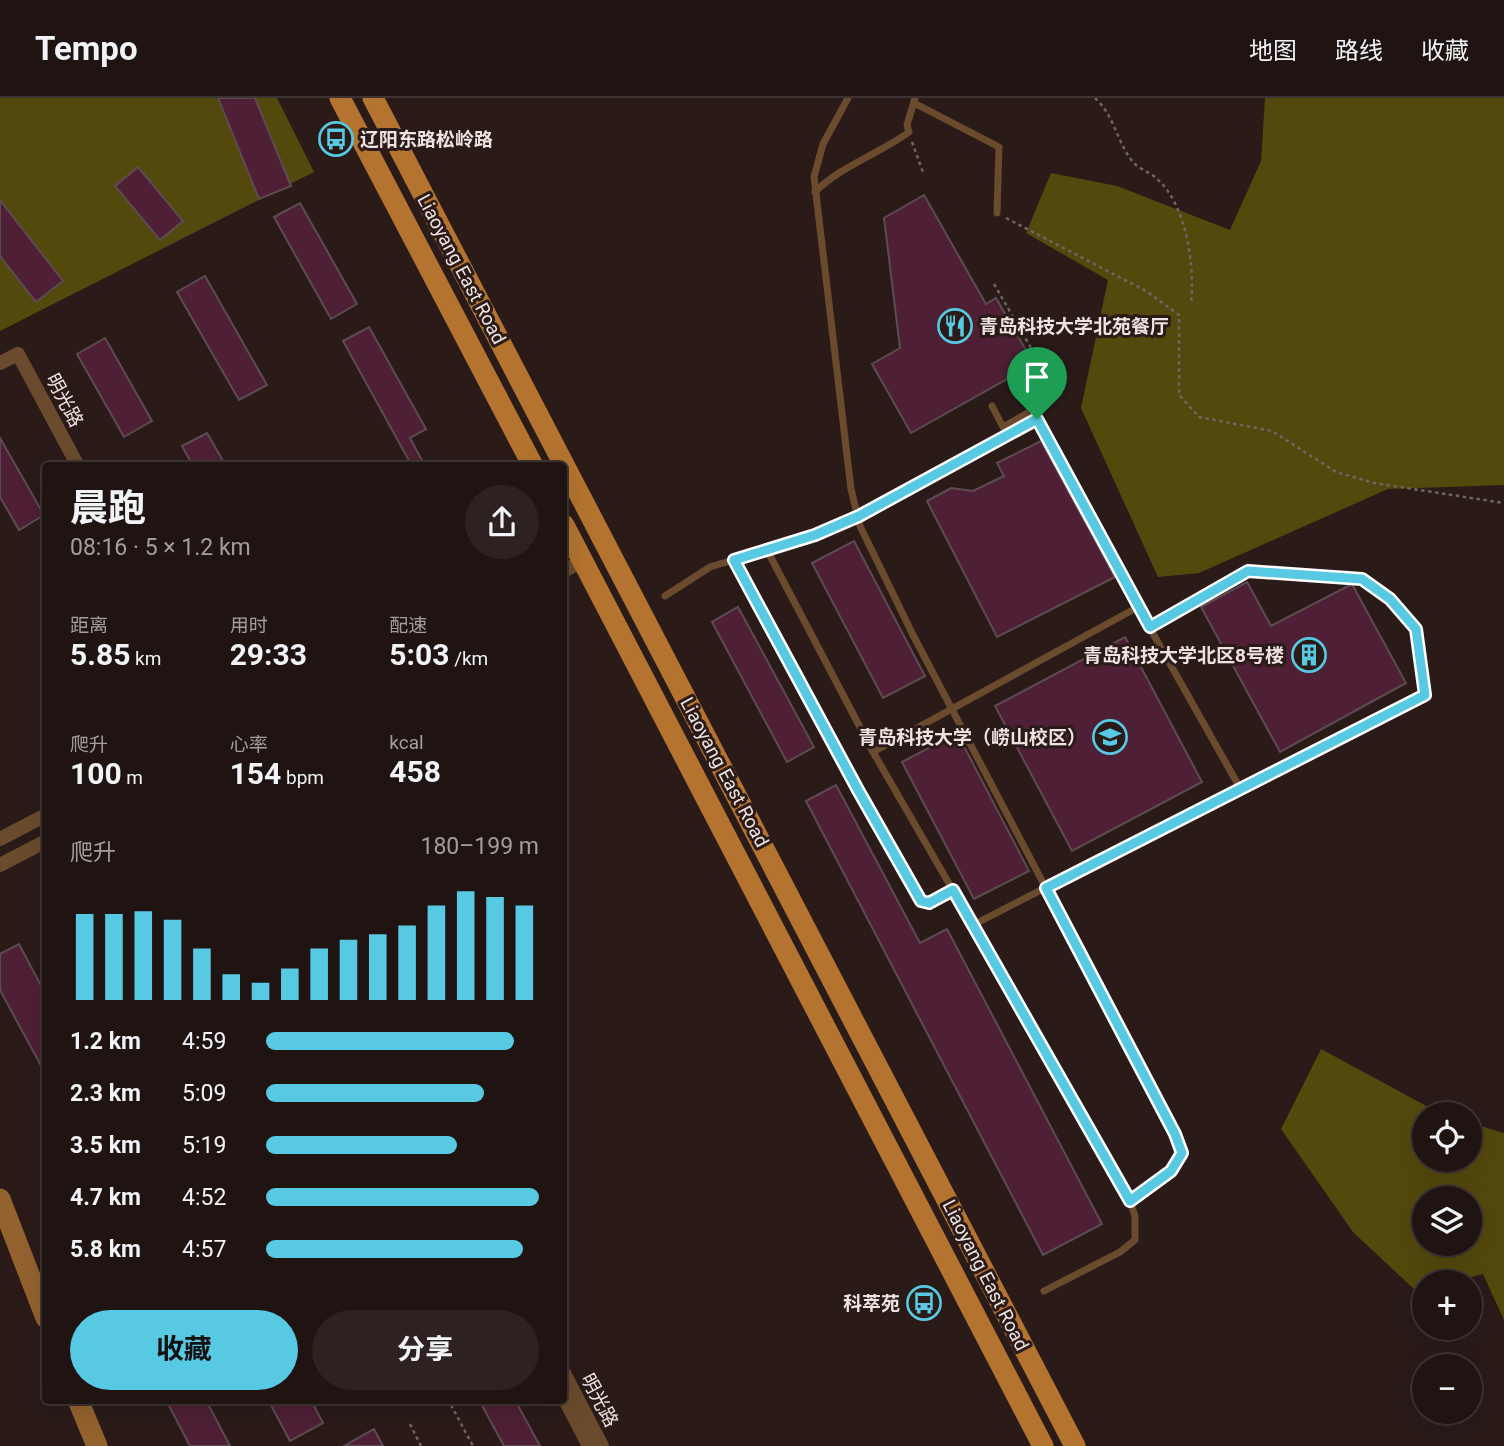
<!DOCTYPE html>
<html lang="zh">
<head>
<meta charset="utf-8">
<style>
	body { margin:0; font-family:Roboto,"Noto Sans SC",sans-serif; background:#2d2121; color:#f1f3f6; height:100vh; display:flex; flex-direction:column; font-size:26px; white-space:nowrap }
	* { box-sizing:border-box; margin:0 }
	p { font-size:23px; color:#a29ea0 }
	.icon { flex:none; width:38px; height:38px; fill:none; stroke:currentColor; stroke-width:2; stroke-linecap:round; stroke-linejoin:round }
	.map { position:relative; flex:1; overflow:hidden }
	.side { position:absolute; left:42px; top:364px; width:525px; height:942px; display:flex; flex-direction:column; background:#201413; border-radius:7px; box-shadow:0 7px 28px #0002,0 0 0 2px #3d3333 }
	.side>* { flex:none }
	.controls { position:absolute; left:1412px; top:1004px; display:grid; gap:14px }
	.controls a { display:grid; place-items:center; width:70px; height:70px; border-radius:50%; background:#201413; box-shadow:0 7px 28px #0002,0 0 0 2px #3d3333; font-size:35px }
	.pin { position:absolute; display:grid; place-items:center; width:60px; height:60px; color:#fff; margin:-72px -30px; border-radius:50% 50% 50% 0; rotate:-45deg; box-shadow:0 0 7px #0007 }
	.pin .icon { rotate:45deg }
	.round { display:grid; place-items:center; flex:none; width:74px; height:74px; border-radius:37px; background:#2d2121 }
	.head { display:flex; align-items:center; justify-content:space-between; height:119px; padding:0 28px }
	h1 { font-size:38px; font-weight:700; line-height:52px }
	.figures { display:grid; grid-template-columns:repeat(3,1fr); gap:10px; height:119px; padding:7px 28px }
	.figures div { display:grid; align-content:center }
	.figures b { font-size:30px; font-weight:700 }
	.figures small { font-size:19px; font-weight:400 }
	.figures p { font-size:19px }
	.chart { height:196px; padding:14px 28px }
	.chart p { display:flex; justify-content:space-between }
	.chart svg { width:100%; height:126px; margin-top:7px; stroke:#57c9e2; stroke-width:6 }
	.action { display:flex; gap:14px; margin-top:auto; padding:14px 28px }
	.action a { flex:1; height:80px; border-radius:42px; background:#57c9e2; color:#111; font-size:28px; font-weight:700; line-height:80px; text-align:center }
	.action a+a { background:#2d2121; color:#f1f3f6 }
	ul { padding:0 28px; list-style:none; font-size:23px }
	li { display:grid; grid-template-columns:112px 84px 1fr; align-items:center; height:52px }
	li i { height:18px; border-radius:9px; background:#57c9e2 }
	header { display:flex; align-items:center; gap:42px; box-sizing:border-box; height:98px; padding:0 35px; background:#201413; border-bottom:2px solid #3d3333 }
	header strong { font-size:33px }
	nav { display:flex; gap:38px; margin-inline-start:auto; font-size:24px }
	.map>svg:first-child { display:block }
	.forest { fill:#53490d; fill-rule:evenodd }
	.building { fill:#4f2035; stroke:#5c4c52; stroke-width:2 }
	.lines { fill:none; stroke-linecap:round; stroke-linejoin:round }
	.path { stroke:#716462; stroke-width:2.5; stroke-dasharray:3.5 3.5; stroke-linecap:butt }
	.lane { stroke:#6a4b2d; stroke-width:7 }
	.street { stroke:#6a4b2d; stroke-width:14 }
	.secondary { stroke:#94622f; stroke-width:21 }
	.primary { stroke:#b4742f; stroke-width:21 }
	.route-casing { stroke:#fff; stroke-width:14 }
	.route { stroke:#57c9e2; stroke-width:9 }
	.labels { text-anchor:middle; stroke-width:6; stroke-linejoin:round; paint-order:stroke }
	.poi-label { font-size:19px; font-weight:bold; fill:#eee3e1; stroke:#2a1b19; text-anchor:end }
	.street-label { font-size:19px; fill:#eee3e1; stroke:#2a1b19 }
</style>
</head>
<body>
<header>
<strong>Tempo</strong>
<nav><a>地图</a><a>路线</a><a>收藏</a></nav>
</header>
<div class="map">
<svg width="1504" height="1348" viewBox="0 0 1504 1348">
	<rect width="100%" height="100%" fill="#2a1b19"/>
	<!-- forest -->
	<path class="forest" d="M 0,0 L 277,0 L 314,74 L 0,233 Z
		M 1265,0 L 1504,0 L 1504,387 L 1388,391 L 1199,475 L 1158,479 L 1081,310 L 1108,182 L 1026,135 L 1051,75 L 1117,88 L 1230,132 L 1261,63 Z
		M 1321,951 L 1443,1017 L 1424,1017 L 1424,1062 L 1470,1062 L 1470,1025 L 1504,1035 L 1504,1222 L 1483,1176 L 1448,1185 L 1424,1185 L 1424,1191 L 1416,1193 L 1353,1134 L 1281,1031 ZM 1424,1101 L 1470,1101 L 1470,1146 L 1424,1146 Z"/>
	<!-- building -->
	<path class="building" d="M 218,0 L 255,0 L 291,88 L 259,101 Z
		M 138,69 L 183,123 L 160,142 L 115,88 Z
		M 924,97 L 986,206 L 996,200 L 1034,266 L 911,335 L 872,266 L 900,250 L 884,120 Z
		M 0,102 L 63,183 L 36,204 L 0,158 Z
		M 300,105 L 357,206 L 331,221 L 274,119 Z
		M 205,178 L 267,287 L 239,302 L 177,194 Z
		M 369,229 L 426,331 L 410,340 L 425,368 L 412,368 L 343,243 Z
		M 105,240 L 152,323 L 124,339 L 77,256 Z
		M 207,335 L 226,368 L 193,368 L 182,348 Z
		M 0,340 L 44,417 L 19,432 L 0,399 Z
		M 1041,343 L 1115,479 L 997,539 L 927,403 L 951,390 L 973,393 L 1004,378 L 997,365 Z
		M 854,443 L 925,578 L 883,600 L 812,465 Z
		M 1247,484 L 1271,528 L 1352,486 L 1406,585 L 1280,654 L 1201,509 Z
		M 738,509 L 814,649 L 787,664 L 712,524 Z
		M 1125,539 L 1202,684 L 1072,753 L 995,608 Z
		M 957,635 L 1029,773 L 974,801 L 902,664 Z
		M 836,687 L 920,845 L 947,831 L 1102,1126 L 1043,1157 L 806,703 Z
		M 19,846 L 46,897 L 46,977 L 0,892 L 0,856 Z
		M 166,1302 L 206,1302 L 230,1348 L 190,1348 Z
		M 268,1302 L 311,1302 L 323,1325 L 290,1343 Z
		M 479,1302 L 515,1302 L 540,1348 L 504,1348 Z
		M 374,1331 L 383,1348 L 344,1348 Z"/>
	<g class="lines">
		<!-- path -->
		<path class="path" d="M 1095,0 C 1115,18 1117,46 1134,65 C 1139,71 1150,74 1156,80 C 1187,106 1195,169 1191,206
			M 912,44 L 924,77
			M 1006,120 L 1146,193 L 1179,217 L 1179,297 L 1199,319 L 1272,333 L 1336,374 L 1374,385 L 1504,405
			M 994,186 L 1053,288 L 1053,292
			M 451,1307 L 473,1348
			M 410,1326 L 421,1348"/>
		<!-- lane -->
		<path class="lane" d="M 848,0 L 823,46 L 814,79 L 851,391 L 860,428 L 913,537 L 1175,1036 C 1177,1043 1182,1051 1181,1058 C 1177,1078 1145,1092 1130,1103
			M 914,5 L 999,49 L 997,115
			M 815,94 C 841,68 879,56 909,34 L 907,27 L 915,0
			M 992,308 L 1003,329 L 1052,301
			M 767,452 L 873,654 L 973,827 L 1240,690 L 1138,509
			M 734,462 L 857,692 L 921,803 L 929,805 L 953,792
			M 665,498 L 710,469 L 815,437 L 859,418 L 1037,322 L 1138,509 L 873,654
			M 1150,529 L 1248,473 L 1362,481 L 1390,501 L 1416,531 L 1425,597 L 1240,690
			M 973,827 L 1130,1103 L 1135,1118 L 1135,1142 L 1120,1154 L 1044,1193"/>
		<!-- street -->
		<path class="street" d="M 0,265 L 18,256 L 78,368
			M 564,473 L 582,463
			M 0,741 L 46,717
			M 0,767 L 46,743
			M 564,1275 L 602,1348
			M 564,1300 L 589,1348"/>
		<!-- secondary -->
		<path class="secondary" d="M 0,1101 L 46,1220
			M 78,1302 L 97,1348"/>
		<!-- primary -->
		<path class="primary" d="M 340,0 L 533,368
			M 373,0 L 1075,1348
			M 564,427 L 1043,1348"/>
	</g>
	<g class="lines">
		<!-- route casing -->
		<g class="route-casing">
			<path id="route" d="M 1037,321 L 1150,529 L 1248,473 L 1362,481 L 1390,501 L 1416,531 L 1425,597 L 1046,790 L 1175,1036 L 1182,1055 L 1171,1073 L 1130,1103 L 953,792 L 929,805 L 921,803 L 858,692 L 734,462 L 815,437 L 859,418 Z"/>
		</g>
		<!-- route -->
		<use href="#route" class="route"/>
	</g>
	<!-- icons -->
	<defs>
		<g id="bus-ring" transform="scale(1.75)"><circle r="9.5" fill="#2a1b19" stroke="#57c9e2" stroke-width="1.5"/><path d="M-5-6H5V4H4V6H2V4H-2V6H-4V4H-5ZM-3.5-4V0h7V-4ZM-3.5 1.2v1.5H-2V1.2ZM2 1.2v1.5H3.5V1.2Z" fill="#57c9e2"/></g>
		<g id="restaurant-ring" transform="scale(1.75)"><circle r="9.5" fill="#2a1b19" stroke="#57c9e2" stroke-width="1.5"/><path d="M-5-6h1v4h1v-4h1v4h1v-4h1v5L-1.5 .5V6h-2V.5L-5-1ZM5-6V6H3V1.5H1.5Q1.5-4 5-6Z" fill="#57c9e2"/></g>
		<g id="building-ring" transform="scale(1.75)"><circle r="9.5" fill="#2a1b19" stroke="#57c9e2" stroke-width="1.5"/><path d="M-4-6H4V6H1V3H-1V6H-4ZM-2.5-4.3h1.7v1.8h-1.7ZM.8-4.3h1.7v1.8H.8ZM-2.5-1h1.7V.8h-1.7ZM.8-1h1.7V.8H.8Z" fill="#57c9e2"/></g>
		<g id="university-ring" transform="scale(1.75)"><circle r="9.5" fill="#2a1b19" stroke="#57c9e2" stroke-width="1.5"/><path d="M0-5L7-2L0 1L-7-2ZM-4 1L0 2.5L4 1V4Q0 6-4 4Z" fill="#57c9e2"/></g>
	</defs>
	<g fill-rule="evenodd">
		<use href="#bus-ring" x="336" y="41"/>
		<use href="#restaurant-ring" x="955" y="228"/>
		<use href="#building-ring" x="1309" y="557"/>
		<use href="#university-ring" x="1110" y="639"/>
		<use href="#bus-ring" x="924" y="1205"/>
	</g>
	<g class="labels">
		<!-- poi labels -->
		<g class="poi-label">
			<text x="360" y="48" text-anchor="start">辽阳东路松岭路</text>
			<text x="979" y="235" text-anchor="start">青岛科技大学北苑餐厅</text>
			<text x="1284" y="564">青岛科技大学北区8号楼</text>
			<text x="1086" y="646">青岛科技大学（崂山校区）</text>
			<text x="900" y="1212">科萃苑</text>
		</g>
		<!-- street labels -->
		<g class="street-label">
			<text transform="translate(462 171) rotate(62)" y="7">Liaoyang East Road</text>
			<text transform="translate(65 302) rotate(62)" y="7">明光路</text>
			<text transform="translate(725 674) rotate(62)" y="7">Liaoyang East Road</text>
			<text transform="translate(986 1177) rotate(63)" y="7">Liaoyang East Road</text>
			<text transform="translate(600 1302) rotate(62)" y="7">明光路</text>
		</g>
	</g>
</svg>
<div class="controls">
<a><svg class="icon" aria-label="locate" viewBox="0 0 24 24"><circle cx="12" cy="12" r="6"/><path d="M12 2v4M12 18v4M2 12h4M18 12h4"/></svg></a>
<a><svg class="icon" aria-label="layers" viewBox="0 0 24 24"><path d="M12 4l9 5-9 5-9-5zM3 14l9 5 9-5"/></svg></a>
<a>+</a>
<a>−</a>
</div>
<div class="pin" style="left:1037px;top:321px;background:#1e9e55"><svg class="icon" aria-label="arrive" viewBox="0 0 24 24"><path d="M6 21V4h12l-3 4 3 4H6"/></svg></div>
<section class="side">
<div class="head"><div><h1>晨跑</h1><p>08:16 · 5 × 1.2 km</p></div><a class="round"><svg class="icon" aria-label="share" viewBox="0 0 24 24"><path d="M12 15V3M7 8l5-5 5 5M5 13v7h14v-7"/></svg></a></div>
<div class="figures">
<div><p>距离</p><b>5.85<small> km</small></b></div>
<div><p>用时</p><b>29:33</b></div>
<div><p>配速</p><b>5:03<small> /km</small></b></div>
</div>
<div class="figures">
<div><p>爬升</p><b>100<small> m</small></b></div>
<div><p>心率</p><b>154<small> bpm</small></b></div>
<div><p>kcal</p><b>458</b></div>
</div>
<div class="chart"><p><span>爬升</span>180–199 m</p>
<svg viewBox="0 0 160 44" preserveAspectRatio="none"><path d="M5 44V14M15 44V14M25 44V13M35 44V16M45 44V26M55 44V35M65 44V38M75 44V33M85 44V26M95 44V23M105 44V21M115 44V18M125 44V11M135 44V6M145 44V8M155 44V11"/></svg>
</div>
<ul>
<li><b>1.2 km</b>4:59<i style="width:91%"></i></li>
<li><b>2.3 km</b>5:09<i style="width:80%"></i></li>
<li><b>3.5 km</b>5:19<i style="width:70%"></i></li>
<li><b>4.7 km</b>4:52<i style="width:100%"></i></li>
<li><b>5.8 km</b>4:57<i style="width:94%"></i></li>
</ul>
<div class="action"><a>收藏</a><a>分享</a></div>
</section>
</div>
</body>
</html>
